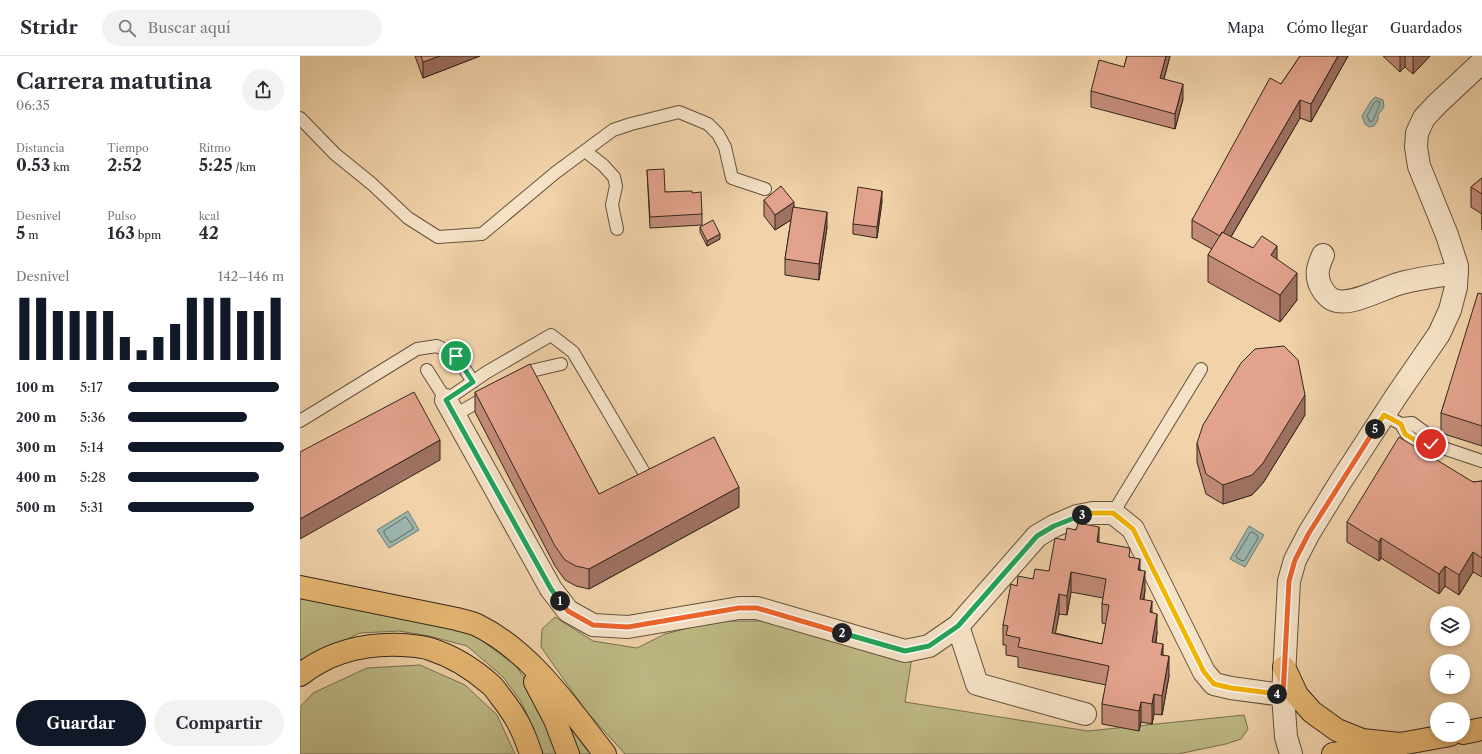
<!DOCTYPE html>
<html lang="es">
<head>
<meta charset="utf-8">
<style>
	body { margin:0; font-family:"Libre Caslon Text",serif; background:#f2f2f3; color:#2b2b33; height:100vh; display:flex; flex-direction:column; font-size:15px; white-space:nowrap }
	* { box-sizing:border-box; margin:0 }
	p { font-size:13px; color:#7c7c81 }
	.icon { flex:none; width:22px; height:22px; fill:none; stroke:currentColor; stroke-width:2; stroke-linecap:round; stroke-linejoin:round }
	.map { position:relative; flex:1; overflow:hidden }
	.panel { display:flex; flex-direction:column; background:#fff; width:300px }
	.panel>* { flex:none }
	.buttons { position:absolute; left:1130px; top:550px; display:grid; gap:8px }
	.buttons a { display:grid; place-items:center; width:40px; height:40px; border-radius:50%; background:#fff; box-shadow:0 2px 6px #0003; font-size:20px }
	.pin { position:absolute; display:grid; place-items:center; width:34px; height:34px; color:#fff; margin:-17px; border:2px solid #fff; border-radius:50%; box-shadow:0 1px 4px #0007 }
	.km { position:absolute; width:20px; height:20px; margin:-10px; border-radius:50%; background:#222; color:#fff; font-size:11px; line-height:20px; text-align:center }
	.round { display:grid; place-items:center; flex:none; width:42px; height:42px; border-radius:21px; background:#f2f2f3 }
	.overview { display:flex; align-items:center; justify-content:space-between; height:68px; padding:0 16px }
	h1 { font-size:22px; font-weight:700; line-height:30px }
	.metrics { display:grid; grid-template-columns:repeat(3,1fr); gap:6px; height:68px; padding:4px 16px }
	.metrics div { display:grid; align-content:center }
	.metrics b { font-size:17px; font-weight:700 }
	.metrics small { font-size:11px; font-weight:400 }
	.metrics p { font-size:11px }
	.chart { height:112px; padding:8px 16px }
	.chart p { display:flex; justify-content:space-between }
	.chart svg { width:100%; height:72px; margin-top:4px; stroke:#111827; stroke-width:6 }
	.cta { display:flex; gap:8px; margin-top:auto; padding:8px 16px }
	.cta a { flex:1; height:46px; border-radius:24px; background:#111827; color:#fff; font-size:16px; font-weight:700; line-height:46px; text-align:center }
	.cta a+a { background:#f2f2f3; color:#2b2b33 }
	ul { padding:0 16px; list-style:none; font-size:13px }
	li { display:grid; grid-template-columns:64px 48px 1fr; align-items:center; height:30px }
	li i { height:10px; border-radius:5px; background:#111827 }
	header { display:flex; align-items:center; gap:24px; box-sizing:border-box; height:56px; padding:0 20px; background:#fff; border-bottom:1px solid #e1e1e2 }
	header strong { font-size:19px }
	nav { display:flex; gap:22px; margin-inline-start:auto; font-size:14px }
	.search { width:280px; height:36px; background:#f2f2f3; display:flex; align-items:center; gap:10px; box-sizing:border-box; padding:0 14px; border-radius:22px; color:#7c7c81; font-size:15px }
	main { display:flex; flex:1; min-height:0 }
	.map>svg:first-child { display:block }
	.green { fill:#beba85; stroke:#787050 }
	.water { fill:#9bb6ae; stroke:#717d73 }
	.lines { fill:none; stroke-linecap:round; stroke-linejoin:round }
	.shore { stroke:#676e64; stroke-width:1 }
	.service-casing { stroke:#62523e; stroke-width:14 }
	.minor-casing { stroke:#62523e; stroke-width:24 }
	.tertiary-casing { stroke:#62523e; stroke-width:24 }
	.trunk-casing { stroke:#33271b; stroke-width:24 }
	.service { stroke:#f6e2c7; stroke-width:12 }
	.minor { stroke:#f6e2c7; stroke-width:22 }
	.tertiary { stroke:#f6e2c7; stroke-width:22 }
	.trunk { stroke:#e8b974; stroke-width:22 }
	.wall { fill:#c28b78; stroke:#33271b; fill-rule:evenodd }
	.shaded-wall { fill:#9e7162; stroke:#33271b }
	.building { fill:#e2a28c; stroke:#33271b; fill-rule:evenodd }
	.split-1-casing { stroke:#fff; stroke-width:8 }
	.split-2-casing { stroke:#fff; stroke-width:8 }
	.split-3-casing { stroke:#fff; stroke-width:8 }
	.split-4-casing { stroke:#fff; stroke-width:8 }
	.split-5-casing { stroke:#fff; stroke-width:8 }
	.split-6-casing { stroke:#fff; stroke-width:8 }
	.split-1 { stroke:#22a559; stroke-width:5 }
	.split-2 { stroke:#f0652b; stroke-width:5 }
	.split-3 { stroke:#22a559; stroke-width:5 }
	.split-4 { stroke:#f5b400; stroke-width:5 }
	.split-5 { stroke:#f0652b; stroke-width:5 }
	.split-6 { stroke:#f5b400; stroke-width:5 }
</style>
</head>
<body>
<header>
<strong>Stridr</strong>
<div class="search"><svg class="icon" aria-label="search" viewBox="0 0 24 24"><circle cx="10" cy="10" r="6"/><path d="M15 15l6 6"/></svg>Buscar aquí</div>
<nav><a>Mapa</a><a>Cómo llegar</a><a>Guardados</a></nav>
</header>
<main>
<section class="panel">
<div class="overview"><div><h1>Carrera matutina</h1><p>06:35</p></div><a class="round"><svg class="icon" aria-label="share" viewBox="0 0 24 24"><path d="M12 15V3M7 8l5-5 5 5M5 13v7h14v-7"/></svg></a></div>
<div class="metrics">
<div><p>Distancia</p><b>0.53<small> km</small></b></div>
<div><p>Tiempo</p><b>2:52</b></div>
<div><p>Ritmo</p><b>5:25<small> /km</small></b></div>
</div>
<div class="metrics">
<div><p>Desnivel</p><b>5<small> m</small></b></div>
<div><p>Pulso</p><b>163<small> bpm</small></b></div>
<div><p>kcal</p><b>42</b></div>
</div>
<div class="chart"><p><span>Desnivel</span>142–146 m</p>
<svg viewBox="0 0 160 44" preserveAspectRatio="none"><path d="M5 44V6M15 44V6M25 44V14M35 44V14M45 44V14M55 44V14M65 44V30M75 44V38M85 44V30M95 44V22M105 44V6M115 44V6M125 44V6M135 44V14M145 44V14M155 44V6"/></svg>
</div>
<ul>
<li><b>100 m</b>5:17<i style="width:97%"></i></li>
<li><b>200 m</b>5:36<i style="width:76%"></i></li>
<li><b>300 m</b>5:14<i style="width:100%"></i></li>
<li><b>400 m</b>5:28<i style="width:84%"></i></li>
<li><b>500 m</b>5:31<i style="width:81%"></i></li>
</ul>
<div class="cta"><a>Guardar</a><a>Compartir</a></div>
</section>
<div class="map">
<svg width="1182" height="698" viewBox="0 0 1182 698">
	<rect width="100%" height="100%" fill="#f1d2a9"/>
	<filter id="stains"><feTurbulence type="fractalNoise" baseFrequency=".005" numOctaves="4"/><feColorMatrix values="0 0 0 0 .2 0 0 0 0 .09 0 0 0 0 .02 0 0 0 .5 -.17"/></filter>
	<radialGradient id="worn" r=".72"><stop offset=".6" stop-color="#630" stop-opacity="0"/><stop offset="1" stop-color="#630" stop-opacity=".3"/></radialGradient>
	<!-- green -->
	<path class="green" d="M 0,542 L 93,556 L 127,564 L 176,580 L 216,610 L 234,636 L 259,698 L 242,698 L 234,673 L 220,644 L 203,621 L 167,590 L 129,580 L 99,575 L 60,577 L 0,606 Z
		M 255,561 L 293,585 L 337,592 L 365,578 L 416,565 L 465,565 L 612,601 L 605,646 L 788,675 L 944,659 L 948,673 L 941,683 L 926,688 L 878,698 L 325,698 L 286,655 L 241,591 L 242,573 Z
		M 120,609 L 165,629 L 197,659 L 215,698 L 0,698 L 0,651 L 13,637 L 67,612 Z
		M 265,662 L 292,698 L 275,698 Z"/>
	<!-- water -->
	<path class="water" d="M 1075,41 L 1083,44 L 1084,51 L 1078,59 L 1078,64 L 1074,70 L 1069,71 L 1065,68 L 1062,60 L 1071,45 Z
		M 108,455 L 119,474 L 89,492 L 77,474 Z
		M 949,470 L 964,479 L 945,511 L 930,503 Z"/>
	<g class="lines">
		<!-- shore -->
		<path class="shore" d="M 1077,45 L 1080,46 C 1080,49 1074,61 1073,65 L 1070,66 L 1067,60 L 1074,47 Z
			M 106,461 L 113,471 L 113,473 L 92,486 L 90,486 L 84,477 L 84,475 Z
			M 952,476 L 957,479 L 958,482 L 945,504 L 942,505 L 937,502 L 936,500 L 950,477 Z"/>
		<!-- service casing -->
		<g class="service-casing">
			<path id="service" d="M 0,62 L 35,98 L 72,128 L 108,162 L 138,181 L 182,178 L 255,117 L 313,74 L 331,68 L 379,56 L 408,68 L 418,78 L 425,91 L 432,122 L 465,133
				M 285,95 L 303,109 L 314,121 L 316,130 L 312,149 L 317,173
				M 127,314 L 146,344 L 187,316 L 251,279 L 273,296 L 345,418
				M 219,322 L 231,315 L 261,308
				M 155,359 L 188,340
				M 1084,359 L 1101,368 L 1112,367 L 1127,378 L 1131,388 C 1116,388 1107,382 1101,368
				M 0,365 L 117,293 L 137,290 L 156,299 L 173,326
				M 1131,388 L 1182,405
				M 813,457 L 901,313"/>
		</g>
		<!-- minor casing -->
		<g class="minor-casing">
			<path id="minor" d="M 1023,199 C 1018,210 1015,219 1021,231 C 1024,237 1030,244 1037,245 C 1055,249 1086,230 1105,226 C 1122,222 1139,220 1157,217
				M 146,344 L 251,533 L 268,555 L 293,569 L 328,571 L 439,552 L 457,552 L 605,595 L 629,590 L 658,570 L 737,480 L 754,470 L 777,460 L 793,457 L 813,457 L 833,473 L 904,616 L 914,628 L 931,632 L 983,639
				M 658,570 L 677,628 L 785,658"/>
		</g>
		<!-- tertiary casing -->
		<g class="tertiary-casing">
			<path id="tertiary" d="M 991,698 L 986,681 L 983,639 L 989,525 L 995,504 L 1009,477 L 1041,425 L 1097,339 L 1139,278 L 1150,254 L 1156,231 L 1157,210 L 1147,179 L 1119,110 L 1116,91 L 1117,77 L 1124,62 L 1136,49 L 1182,6"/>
		</g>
		<!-- trunk casing -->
		<g class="trunk-casing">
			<path id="trunk" d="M 0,531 L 157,563 C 163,565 171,566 177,569 C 232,596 269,652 305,698
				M 984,611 L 997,639 L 1012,656 L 1037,674 L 1062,684 L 1100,688
				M 0,619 C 29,596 66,587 103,589 C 112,590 122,590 130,593 C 152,600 173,613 190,628 C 194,631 197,636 200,640 C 216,660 223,674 231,698
				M 235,626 L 255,664 L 268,698
				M 1163,677 L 1182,673
				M 1033,698 L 1100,688 L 1150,679"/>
		</g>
		<!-- service -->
		<use href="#service" class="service"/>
		<!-- minor -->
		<use href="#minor" class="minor"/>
		<!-- tertiary -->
		<use href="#tertiary" class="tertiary"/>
		<!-- trunk -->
		<use href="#trunk" class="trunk"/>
	</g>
	<!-- wall -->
	<path class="wall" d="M 115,0 L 180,0 L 123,22 Z
		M 827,0 L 870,0 L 864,23 L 883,43 L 875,73 L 791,51 L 791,35 L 824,11 Z
		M 1000,0 L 1048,0 L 1011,66 L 1000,62 L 931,181 L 953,192 L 977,203 L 997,244 L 980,266 L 908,226 L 908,199 L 912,193 L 892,182 L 892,164 L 981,28 Z
		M 1083,0 L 1130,0 L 1113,18 L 1105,11 L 1100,16 Z
		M 347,114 L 365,136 L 392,137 L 402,158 L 402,169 L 350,172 Z
		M 1182,122 L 1182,174 L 1182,158 L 1171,151 L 1171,131 Z
		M 464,144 L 494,151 L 527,171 L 519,224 L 485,219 L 485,203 L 491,164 L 475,174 L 464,160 Z
		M 582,145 L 577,182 L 553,178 L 553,168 Z
		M 400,171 L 420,183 L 407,190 L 400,176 Z
		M 1182,238 L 1182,390 L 1141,377 L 1141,357 Z
		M 175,336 L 299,438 L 439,451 L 289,533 L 276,530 L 265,524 L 255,510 L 175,356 Z
		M 1005,359 L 963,427 L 952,439 L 923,448 L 906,438 L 897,406 L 897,387 Z
		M 1182,425 L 1182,521 L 1173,516 L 1159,539 L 1145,530 L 1139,538 L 1081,502 L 1079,505 L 1047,486 L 1047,466 L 1173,426 Z
		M 765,484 L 799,486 L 830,501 L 840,514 L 845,534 L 844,544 L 852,557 L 857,577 L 856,587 L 863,599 L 869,620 L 862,659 L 854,658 L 852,668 L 841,666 L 839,675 L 802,668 L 802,648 L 806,629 L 718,611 L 718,601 L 706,599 L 706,589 L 703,589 L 703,569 L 717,530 L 749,515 ZM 771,536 L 803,542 L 802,548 L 802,567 L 806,568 L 802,588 L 755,577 L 759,558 L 767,559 Z"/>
	<!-- shaded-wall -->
	<path class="shaded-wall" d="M 140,0 L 180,0 L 123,22 L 123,6 Z
		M 866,0 L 870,0 L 860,37 L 860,22 Z
		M 1038,0 L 1048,0 L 1011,66 L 1011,48 Z
		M 1100,0 L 1105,0 L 1105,11 L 1100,16 Z
		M 1114,0 L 1130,0 L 1113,18 L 1113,1 Z
		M 883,28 L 883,43 L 875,73 L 875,58 Z
		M 1000,44 L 1000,62 L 921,198 L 921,180 Z
		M 582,135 L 582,145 L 577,182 L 577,171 Z
		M 494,146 L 494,162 L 475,174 L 475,159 Z
		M 527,156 L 527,171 L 519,224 L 519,208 Z
		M 420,178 L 420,183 L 407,190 L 407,185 Z
		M 977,190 L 977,216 L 971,199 Z
		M 997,217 L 997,244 L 980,266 L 980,239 Z
		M 1005,339 L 1005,359 L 963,427 L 952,439 L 923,448 L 923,429 Z
		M 140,384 L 140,404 L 0,483 L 0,463 Z
		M 439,431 L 439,451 L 289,533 L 289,513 Z
		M 799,471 L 799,490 L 797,486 Z
		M 1081,482 L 1081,502 L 1079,505 L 1079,486 Z
		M 1173,496 L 1173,516 L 1159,539 L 1159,519 Z
		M 840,503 L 840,522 L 838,514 Z
		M 1145,510 L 1145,530 L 1139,538 L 1139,518 Z
		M 845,515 L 845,534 L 840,563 L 840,543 Z
		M 771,516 L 771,536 L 767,559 L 767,540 Z
		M 759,538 L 759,558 L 752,596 L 752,577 Z
		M 852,545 L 852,565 L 850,556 Z
		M 857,558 L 857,577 L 852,605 L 852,586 Z
		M 863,588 L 863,607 L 861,599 Z
		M 869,600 L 869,620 L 862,659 L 862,640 Z
		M 854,638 L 854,658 L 852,668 L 852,648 Z
		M 841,646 L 841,666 L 839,675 L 839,655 Z"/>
	<!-- building -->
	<path class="building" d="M 121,0 L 140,0 L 123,6 Z
		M 827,0 L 866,0 L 860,22 L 883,28 L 875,58 L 791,35 L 799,4 L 824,11 Z
		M 1000,0 L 1038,0 L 1011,48 L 1000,44 L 923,177 L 922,176 L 920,180 L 892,164 L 970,22 L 981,28 Z
		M 364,113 L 365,136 L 392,135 L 392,137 L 401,136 L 402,158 L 350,161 L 347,114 Z
		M 1182,122 L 1182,138 L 1171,131 Z
		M 481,130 L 494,146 L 475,159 L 464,144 Z
		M 558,131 L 582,135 L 577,171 L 553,168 Z
		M 493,151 L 527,156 L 519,208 L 485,203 Z
		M 413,164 L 420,178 L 407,185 L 400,171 Z
		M 922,176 L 953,192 L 962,180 L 977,190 L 971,199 L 997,217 L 980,239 L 908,199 Z
		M 1178,237 L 1182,238 L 1182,370 L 1141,357 Z
		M 984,290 L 998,304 L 1005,339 L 963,407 L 952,419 L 923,429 L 906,418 L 897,387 L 903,369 L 941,307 L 955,293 Z
		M 230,308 L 299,438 L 414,381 L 439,431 L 289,513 L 276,510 L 265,504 L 255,490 L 175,336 Z
		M 114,336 L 140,384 L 0,463 L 0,396 Z
		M 1099,381 L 1173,426 L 1182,425 L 1182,502 L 1173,496 L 1159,519 L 1145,510 L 1139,518 L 1081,482 L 1079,486 L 1047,466 Z
		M 778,467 L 799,471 L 797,486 L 830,492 L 829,501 L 840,503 L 838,514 L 845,515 L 840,543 L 852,545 L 850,556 L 857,558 L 852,586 L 863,588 L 861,599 L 869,600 L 862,640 L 854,638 L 852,648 L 841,646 L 839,655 L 802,648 L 809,610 L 718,591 L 720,582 L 706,579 L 708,570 L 703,569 L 711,528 L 717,530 L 718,520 L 733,523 L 735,513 L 749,515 L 755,482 L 765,484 L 767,472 L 776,474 ZM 771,516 L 806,523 L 802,548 L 809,549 L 802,588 L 752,577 L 759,538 L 767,540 Z"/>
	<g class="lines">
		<!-- split-1 casing -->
		<g class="split-1-casing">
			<path id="split-1" d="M 156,300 L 173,326 L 146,344 L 251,533 L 260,545"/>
		</g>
		<!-- split-2 casing -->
		<g class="split-2-casing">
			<path id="split-2" d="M 260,545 L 268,555 L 293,569 L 328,571 L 439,552 L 457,552 L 542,577"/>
		</g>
		<!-- split-3 casing -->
		<g class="split-3-casing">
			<path id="split-3" d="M 542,577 L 605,595 L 629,590 L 658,570 L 737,480 L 754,470 L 782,459"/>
		</g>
		<!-- split-4 casing -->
		<g class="split-4-casing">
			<path id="split-4" d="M 782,459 L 793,457 L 813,457 L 833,473 L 904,616 L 914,628 L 931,632 L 977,638"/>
		</g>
		<!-- split-5 casing -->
		<g class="split-5-casing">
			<path id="split-5" d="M 977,638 L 983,639 L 989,525 L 995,504 L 1009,477 L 1075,373"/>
		</g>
		<!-- split-6 casing -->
		<g class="split-6-casing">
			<path id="split-6" d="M 1075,373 L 1084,359 L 1101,368 L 1105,378 L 1121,388 L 1131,388"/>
		</g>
		<!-- split-1 -->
		<use href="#split-1" class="split-1"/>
		<!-- split-2 -->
		<use href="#split-2" class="split-2"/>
		<!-- split-3 -->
		<use href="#split-3" class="split-3"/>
		<!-- split-4 -->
		<use href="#split-4" class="split-4"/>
		<!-- split-5 -->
		<use href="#split-5" class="split-5"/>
		<!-- split-6 -->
		<use href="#split-6" class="split-6"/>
	</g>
	<rect width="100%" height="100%" filter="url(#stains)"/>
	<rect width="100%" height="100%" fill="url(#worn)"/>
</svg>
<div class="buttons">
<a><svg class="icon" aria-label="layers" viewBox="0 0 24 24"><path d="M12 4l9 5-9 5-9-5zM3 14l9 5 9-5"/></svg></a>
<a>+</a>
<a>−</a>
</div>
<div class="pin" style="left:156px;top:300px;background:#1e9e55"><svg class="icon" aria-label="arrive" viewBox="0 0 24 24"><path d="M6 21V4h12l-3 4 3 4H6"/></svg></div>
<div class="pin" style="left:1131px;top:388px;background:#d93025"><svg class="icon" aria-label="check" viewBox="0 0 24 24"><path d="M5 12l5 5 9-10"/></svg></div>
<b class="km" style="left:260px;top:545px">1</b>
<b class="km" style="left:542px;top:577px">2</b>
<b class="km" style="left:782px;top:459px">3</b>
<b class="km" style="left:977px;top:638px">4</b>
<b class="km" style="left:1075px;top:373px">5</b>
</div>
</main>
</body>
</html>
